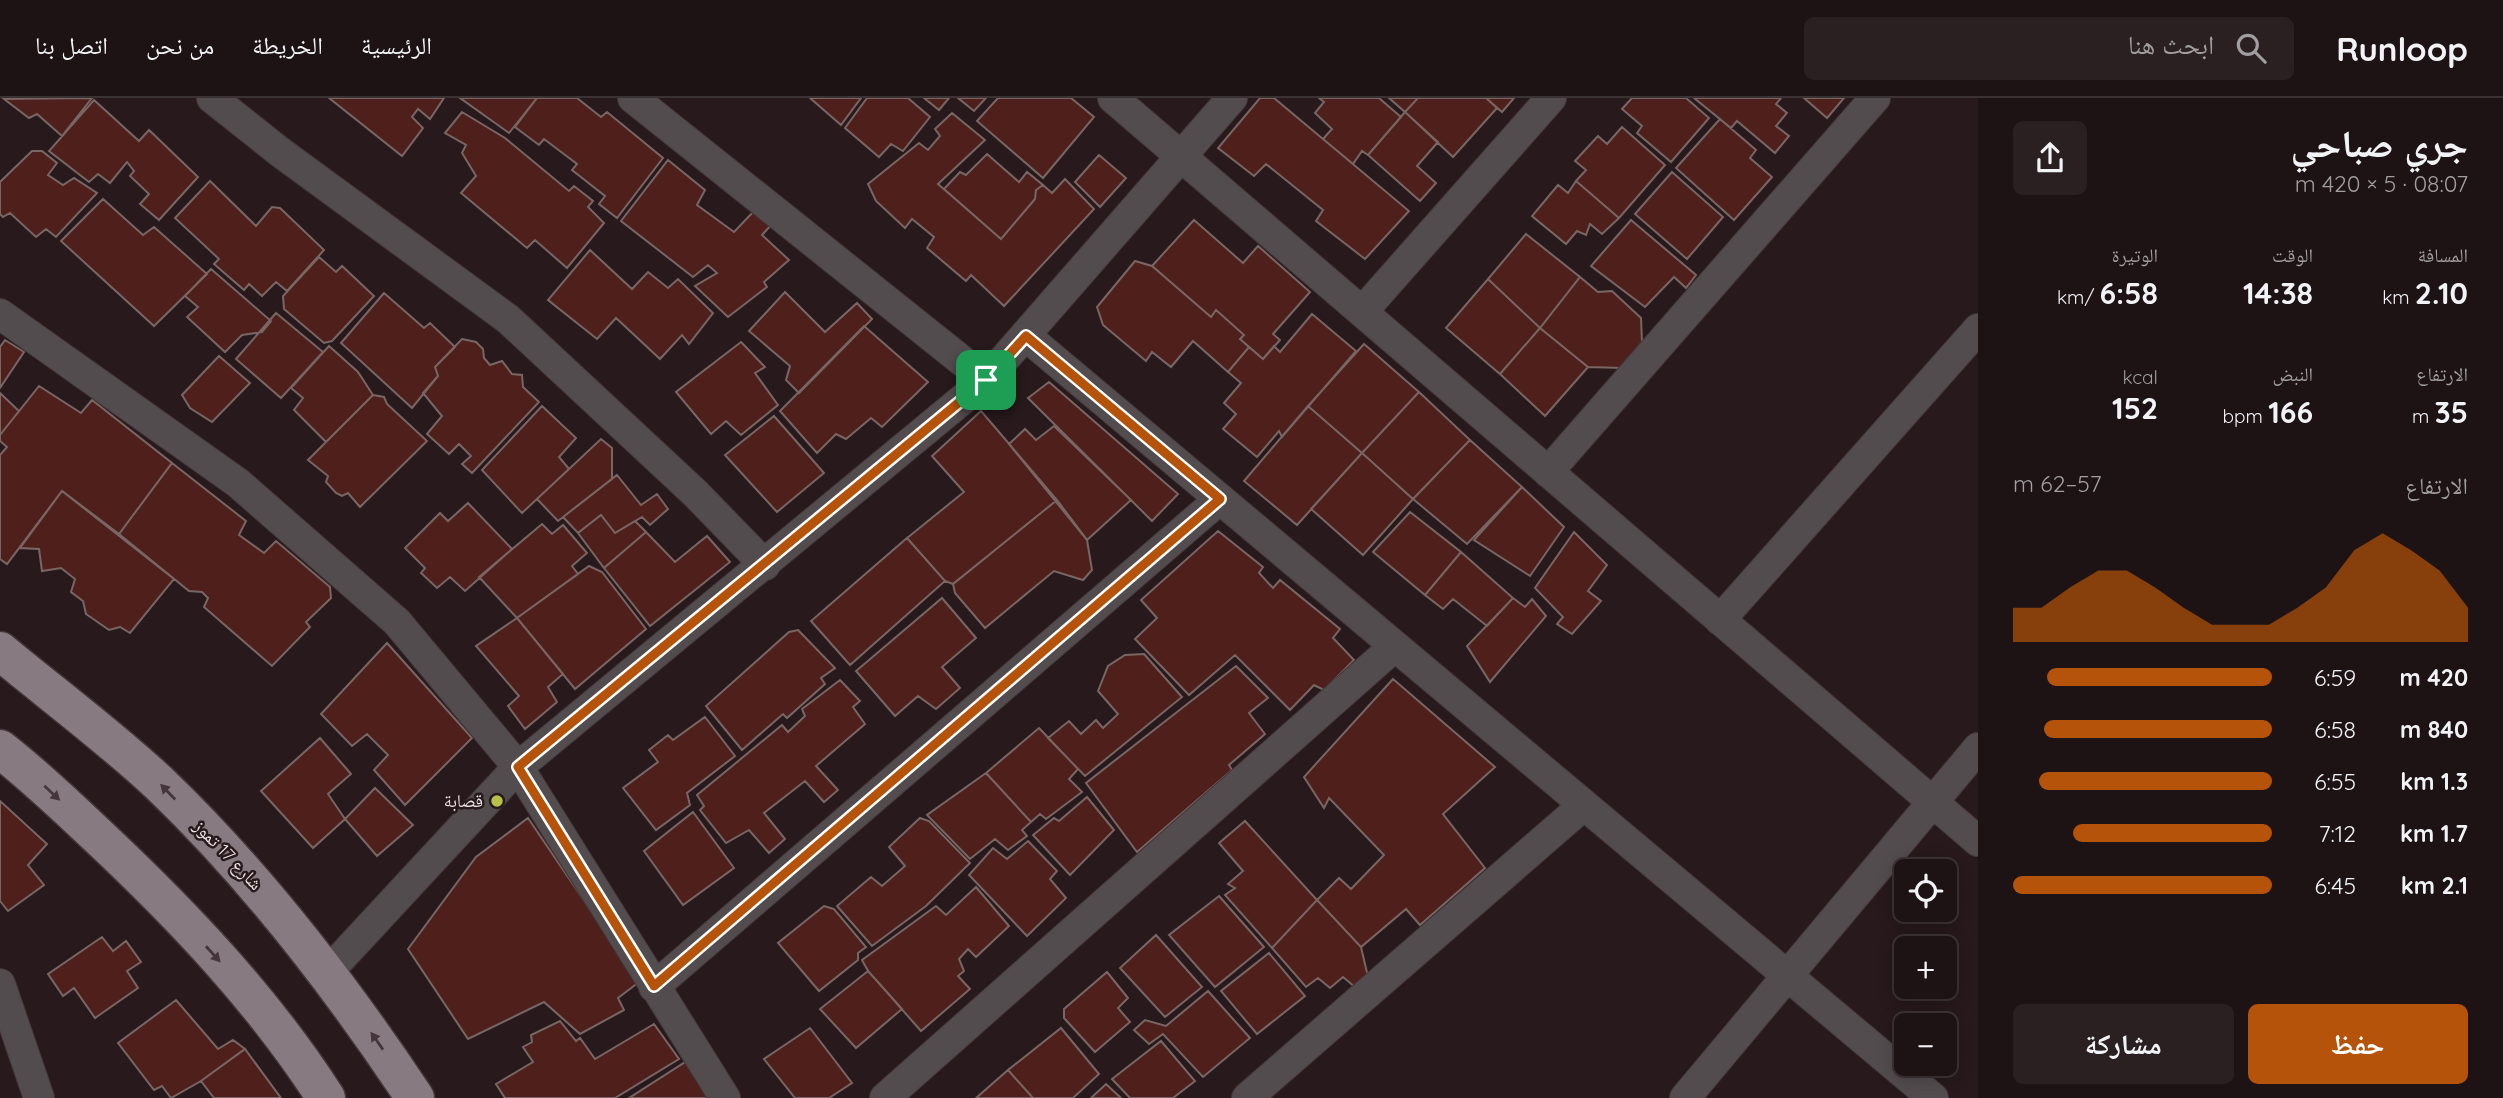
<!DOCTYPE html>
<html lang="ar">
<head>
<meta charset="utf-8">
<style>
	body { margin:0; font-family:Quicksand,"Noto Naskh Arabic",sans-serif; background:#2a2022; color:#f1f3f6; direction:rtl; height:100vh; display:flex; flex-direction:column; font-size:26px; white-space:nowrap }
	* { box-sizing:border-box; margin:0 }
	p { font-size:23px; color:#a09ea0 }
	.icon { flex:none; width:38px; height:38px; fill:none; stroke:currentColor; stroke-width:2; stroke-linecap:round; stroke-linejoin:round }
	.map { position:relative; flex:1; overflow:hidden; direction:ltr }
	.drawer { display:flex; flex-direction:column; background:#1d1315; width:525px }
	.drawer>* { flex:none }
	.controls { position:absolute; left:1894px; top:761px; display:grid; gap:14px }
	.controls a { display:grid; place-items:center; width:63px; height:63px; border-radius:10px; background:#1d1315; box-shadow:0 4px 18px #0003,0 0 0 2px #3b3234; font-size:35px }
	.pin { position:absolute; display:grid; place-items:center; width:60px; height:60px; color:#fff; margin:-30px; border-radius:14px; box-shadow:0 4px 10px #0006 }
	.round { display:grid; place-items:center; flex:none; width:74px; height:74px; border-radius:10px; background:#2a2022 }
	.head { display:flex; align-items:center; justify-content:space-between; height:119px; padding:0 35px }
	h1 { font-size:38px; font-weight:700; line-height:52px }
	.figures { display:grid; grid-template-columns:repeat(3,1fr); gap:10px; height:119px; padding:7px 35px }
	.figures div { display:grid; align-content:center }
	.figures b { font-size:30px; font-weight:700 }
	.figures small { font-size:19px; font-weight:400 }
	.figures p { font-size:19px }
	.chart { height:196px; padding:14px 35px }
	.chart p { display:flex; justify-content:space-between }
	.chart svg { width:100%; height:126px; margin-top:7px; fill:#b45309; opacity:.7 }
	.primary-button { display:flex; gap:14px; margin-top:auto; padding:14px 35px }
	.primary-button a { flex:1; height:80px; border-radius:10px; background:#b45309; color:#fff; font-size:28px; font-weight:700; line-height:80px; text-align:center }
	.primary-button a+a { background:#2a2022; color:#f1f3f6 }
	ul { padding:0 35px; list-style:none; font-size:23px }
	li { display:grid; grid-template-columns:112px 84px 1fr; align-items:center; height:52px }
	li i { height:18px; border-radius:9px; background:#b45309 }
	header { display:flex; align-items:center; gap:42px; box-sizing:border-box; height:98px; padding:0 35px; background:#1d1315; border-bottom:2px solid #3b3234 }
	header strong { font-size:33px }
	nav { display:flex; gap:38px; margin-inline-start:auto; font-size:24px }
	.search { width:490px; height:63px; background:#2a2022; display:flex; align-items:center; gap:18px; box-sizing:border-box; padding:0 24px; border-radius:10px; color:#a09ea0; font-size:26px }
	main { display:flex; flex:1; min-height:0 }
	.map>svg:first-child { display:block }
	.building { fill:#4f201b; stroke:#786664; stroke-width:2 }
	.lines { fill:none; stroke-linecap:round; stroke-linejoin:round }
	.minor-casing { stroke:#433538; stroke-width:32 }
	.major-casing { stroke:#433538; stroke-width:41 }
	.minor { stroke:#534c4f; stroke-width:30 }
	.major { stroke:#887a81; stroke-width:38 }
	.oneway { fill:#44363a }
	.route-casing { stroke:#fff; stroke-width:14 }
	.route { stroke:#b45309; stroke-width:9 }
	.poi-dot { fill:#b6c149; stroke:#27191c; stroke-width:2.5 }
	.labels { text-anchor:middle; stroke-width:5; stroke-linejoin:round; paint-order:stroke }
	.poi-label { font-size:18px; fill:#ece2e3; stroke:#27191c; text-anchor:end }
	.street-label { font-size:18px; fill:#ece2e3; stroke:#27191c }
</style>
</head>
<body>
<header>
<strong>Runloop</strong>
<div class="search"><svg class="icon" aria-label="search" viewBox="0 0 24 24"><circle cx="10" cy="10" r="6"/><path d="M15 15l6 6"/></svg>ابحث هنا</div>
<nav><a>الرئيسية</a><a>الخريطة</a><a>من نحن</a><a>اتصل بنا</a></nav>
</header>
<main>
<section class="drawer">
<div class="head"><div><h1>جري صباحي</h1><p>08:07 · 5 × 420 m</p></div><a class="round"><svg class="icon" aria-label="share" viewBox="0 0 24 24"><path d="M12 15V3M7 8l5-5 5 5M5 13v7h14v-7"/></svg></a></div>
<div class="figures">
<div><p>المسافة</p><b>2.10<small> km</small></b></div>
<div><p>الوقت</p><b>14:38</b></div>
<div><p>الوتيرة</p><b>6:58<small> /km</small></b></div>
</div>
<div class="figures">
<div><p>الارتفاع</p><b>35<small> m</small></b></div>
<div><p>النبض</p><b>166<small> bpm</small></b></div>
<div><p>kcal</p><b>152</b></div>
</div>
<div class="chart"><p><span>الارتفاع</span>57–62 m</p>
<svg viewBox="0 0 160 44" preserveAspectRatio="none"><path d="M0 44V32L10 32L20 25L30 19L40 19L50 25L60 32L70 38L80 38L90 38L100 32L110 25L120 12L130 6L140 12L150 19L160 32V44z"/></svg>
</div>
<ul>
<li><b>420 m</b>6:59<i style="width:87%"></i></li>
<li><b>840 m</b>6:58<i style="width:88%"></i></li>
<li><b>1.3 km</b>6:55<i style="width:90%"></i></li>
<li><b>1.7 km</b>7:12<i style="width:77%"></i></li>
<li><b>2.1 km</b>6:45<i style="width:100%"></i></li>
</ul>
<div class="primary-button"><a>حفظ</a><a>مشاركة</a></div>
</section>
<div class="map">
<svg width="1978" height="1000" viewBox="0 0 1978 1000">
	<rect width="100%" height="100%" fill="#27191c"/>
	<!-- building -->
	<path class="building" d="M 92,0 L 62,38 L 37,16 L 29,20 L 4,1 Z
		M 329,0 L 444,0 L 430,21 L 418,11 L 412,19 L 423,30 L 402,58 Z
		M 460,0 L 537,0 L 509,35 Z
		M 537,0 L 577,0 L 601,19 L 607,14 L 663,60 L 617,120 L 599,106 L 605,98 L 572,72 L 577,66 L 544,41 L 539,47 L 515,29 Z
		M 810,0 L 861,0 L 841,27 Z
		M 867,0 L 908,0 L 930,19 L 903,53 L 891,46 L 879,59 L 845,30 Z
		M 924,0 L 949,0 L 939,12 Z
		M 958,0 L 986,0 L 974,13 Z
		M 998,0 L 1071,0 L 1094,19 L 1043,80 L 977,23 Z
		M 1260,0 L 1274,0 L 1409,113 L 1365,161 L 1316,123 L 1323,112 L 1266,66 L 1254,78 L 1218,50 Z
		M 1319,0 L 1379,0 L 1401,19 L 1368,57 L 1362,53 L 1353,66 L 1323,41 L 1332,31 L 1315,15 L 1324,4 Z
		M 1389,0 L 1418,0 L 1405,14 Z
		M 1418,0 L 1486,0 L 1497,10 L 1453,59 L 1405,14 Z
		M 1486,0 L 1514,0 L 1502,14 Z
		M 1632,0 L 1686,0 L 1709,20 L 1671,64 L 1637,35 L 1642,28 L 1622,11 Z
		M 1694,0 L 1781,0 L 1776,6 L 1787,15 L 1776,28 L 1789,38 L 1775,55 L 1737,23 L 1731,30 Z
		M 1804,0 L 1844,0 L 1827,20 Z
		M 94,2 L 139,43 L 149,32 L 198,79 L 159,122 L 140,106 L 149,96 L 130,78 L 134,73 L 127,64 L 110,85 L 98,76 L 89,84 L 49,53 Z
		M 462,14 L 505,40 L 569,93 L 574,88 L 593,103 L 588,109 L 604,125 L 567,170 L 535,142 L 527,150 L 461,95 L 476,78 L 462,55 L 466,47 L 445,35 Z
		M 1405,14 L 1438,44 L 1417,68 L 1436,85 L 1420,103 L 1368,57 Z
		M 952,15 L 985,42 L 938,86 L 1001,141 L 1035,101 L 1036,92 L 1043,87 L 1052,95 L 1065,81 L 1094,111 L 1004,208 L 971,177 L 966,183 L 927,150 L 934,139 L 912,121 L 905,130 L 876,103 L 868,86 L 919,45 L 928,52 L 940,38 L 935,31 Z
		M 1720,21 L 1756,52 L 1750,60 L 1772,79 L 1734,122 L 1676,70 Z
		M 1622,29 L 1665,67 L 1619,120 L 1576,83 L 1586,72 L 1575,63 L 1598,38 L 1607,46 Z
		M 32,53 L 42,53 L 57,65 L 48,77 L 63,87 L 74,80 L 97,95 L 56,139 L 46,131 L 36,139 L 10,115 L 3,119 L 0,116 L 0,84 Z
		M 987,56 L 1019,84 L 1027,74 L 1043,87 L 1036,92 L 1035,101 L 1001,141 L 944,91 L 960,74 L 966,77 Z
		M 1099,57 L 1126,80 L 1100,109 L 1075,84 Z
		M 668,62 L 705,92 L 697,107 L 734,134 L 757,110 L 773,125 L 762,137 L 789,162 L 764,184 L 767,189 L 728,219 L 695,188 L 717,175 L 708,167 L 693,179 L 621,123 Z
		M 1672,74 L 1723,119 L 1687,161 L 1635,116 Z
		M 210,83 L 256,128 L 272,109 L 280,110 L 324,152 L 287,193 L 276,184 L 262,198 L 249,186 L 244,192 L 214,166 L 219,161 L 175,120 Z
		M 1576,83 L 1619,120 L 1602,136 L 1590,126 L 1586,137 L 1577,133 L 1566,146 L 1532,118 L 1558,87 L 1568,95 Z
		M 103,101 L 143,137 L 154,129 L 207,176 L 154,228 L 61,143 Z
		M 1194,122 L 1243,165 L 1258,148 L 1310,194 L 1273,236 L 1280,242 L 1263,261 L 1240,241 L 1244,237 L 1216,212 L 1211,219 L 1152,168 Z
		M 1631,122 L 1696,177 L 1686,190 L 1674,179 L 1645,209 L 1591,168 Z
		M 1526,136 L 1580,179 L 1540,230 L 1488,181 Z
		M 590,152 L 632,191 L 648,174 L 668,190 L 678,181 L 713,215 L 689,246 L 682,237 L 660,261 L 616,220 L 597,241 L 548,202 Z
		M 319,159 L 336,174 L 342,168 L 374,198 L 332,243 L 324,245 L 284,211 L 283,198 Z
		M 1135,163 L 1152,168 L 1211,219 L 1216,212 L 1244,237 L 1240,241 L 1249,249 L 1228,274 L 1193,243 L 1171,269 L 1152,254 L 1146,263 L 1103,227 L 1097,209 Z
		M 211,171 L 271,223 L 262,234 L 242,237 L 225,254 L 187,219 L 198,209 L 185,198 Z
		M 1580,179 L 1598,194 L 1612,193 L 1641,220 L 1642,244 L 1622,270 L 1588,269 L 1540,230 Z
		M 1488,181 L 1540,230 L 1500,276 L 1446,230 Z
		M 785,194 L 825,234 L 857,205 L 872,221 L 799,295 L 786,282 L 790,268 L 749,233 Z
		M 384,195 L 424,230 L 430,225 L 455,249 L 435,269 L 438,278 L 412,310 L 341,245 Z
		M 276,215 L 323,254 L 281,300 L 236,261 Z
		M 1312,216 L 1356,253 L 1282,339 L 1279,333 L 1257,359 L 1223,331 L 1236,316 L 1224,305 L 1241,285 L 1228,274 L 1249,249 L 1263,261 L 1274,248 L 1280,254 Z
		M 864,228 L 928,284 L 882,329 L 871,320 L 846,341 L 836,336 L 817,355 L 780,313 Z
		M 1540,230 L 1588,269 L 1545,318 L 1500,276 Z
		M 462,241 L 476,244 L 483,251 L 484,260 L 490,267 L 502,263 L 512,276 L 522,277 L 523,289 L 539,304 L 472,375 L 462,366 L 471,358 L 459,346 L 449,356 L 427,336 L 442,318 L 423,295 L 438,278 L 435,269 Z
		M 5,242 L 24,254 L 0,290 L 0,249 Z
		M 741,244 L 765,269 L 755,275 L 778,307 L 741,337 L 726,323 L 711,336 L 676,294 Z
		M 1364,246 L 1419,294 L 1362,355 L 1308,308 Z
		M 329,248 L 358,274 L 373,297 L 326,344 L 294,312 L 303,300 L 291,290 Z
		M 219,258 L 250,285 L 212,324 L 190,310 L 182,297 Z
		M 1049,284 L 1178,396 L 1152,423 L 1028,300 Z
		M 39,288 L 81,315 L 92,302 L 172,365 L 119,436 L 62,393 L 7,466 L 0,461 L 0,357 L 7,349 L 0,343 L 0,337 Z
		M 1419,294 L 1470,342 L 1413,401 L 1362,355 Z
		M 0,295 L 19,313 L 0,337 Z
		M 373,297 L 384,299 L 387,306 L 427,343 L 360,409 L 348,395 L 342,398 L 336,395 L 326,384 L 328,378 L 308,362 Z
		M 542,308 L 576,340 L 559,359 L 569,371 L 522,415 L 482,372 Z
		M 1308,308 L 1362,355 L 1297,427 L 1244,383 Z
		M 981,313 L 1057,402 L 953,486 L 945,483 L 907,440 L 964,394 L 932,358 Z
		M 774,318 L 824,375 L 777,414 L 725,357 Z
		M 1054,328 L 1131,402 L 1087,442 L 1009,346 L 1025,331 L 1036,342 Z
		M 601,341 L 612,350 L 612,381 L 558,423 L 537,401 Z
		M 1470,342 L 1522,389 L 1467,446 L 1413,401 Z
		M 1362,355 L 1413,401 L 1363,457 L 1311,411 Z
		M 172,365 L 246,423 L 239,437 L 264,455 L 276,443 L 330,489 L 331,500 L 306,524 L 310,529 L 272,568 L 204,509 L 208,500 L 202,494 L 189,493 L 119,436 Z
		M 617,377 L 641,407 L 657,396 L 668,411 L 650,427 L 642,419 L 615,435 L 601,417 L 578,435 L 563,419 Z
		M 1522,389 L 1564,429 L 1530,478 L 1474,442 Z
		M 62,393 L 174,481 L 130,535 L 120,529 L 109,532 L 86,516 L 83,503 L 71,494 L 75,481 L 61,470 L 42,473 L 39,451 L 20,450 Z
		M 1057,402 L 1087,442 L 1092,472 L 1083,482 L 1054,473 L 985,530 L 955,495 L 953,486 Z
		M 468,405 L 512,451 L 465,493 L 450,479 L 437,490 L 421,475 L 425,470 L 405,450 L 440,415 L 448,423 Z
		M 1410,414 L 1461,454 L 1425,497 L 1373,454 Z
		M 601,417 L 615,435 L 635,423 L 646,434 L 604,470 L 578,435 Z
		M 542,426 L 552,436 L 563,427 L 587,455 L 572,468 L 578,476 L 517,520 L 479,479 Z
		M 1218,433 L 1263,469 L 1259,475 L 1273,490 L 1280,482 L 1340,531 L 1333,540 L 1354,562 L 1324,592 L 1314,587 L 1290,612 L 1235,557 L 1189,597 L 1135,541 L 1157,520 L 1141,502 Z
		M 646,434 L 675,464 L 707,438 L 730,464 L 650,528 L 604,470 Z
		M 1574,434 L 1607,467 L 1588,493 L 1601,503 L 1572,536 L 1557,526 L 1563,519 L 1535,490 Z
		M 907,440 L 945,483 L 850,567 L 811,523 Z
		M 1461,454 L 1513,500 L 1487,528 L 1453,501 L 1443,511 L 1425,497 Z
		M 589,468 L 602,474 L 646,531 L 575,591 L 517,520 Z
		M 942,500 L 976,540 L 942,569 L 960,590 L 936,611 L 918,598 L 895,618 L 856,573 Z
		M 1513,500 L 1525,509 L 1532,501 L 1546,518 L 1490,584 L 1467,548 Z
		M 517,520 L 563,576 L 548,589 L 557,604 L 525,631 L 508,608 L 519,598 L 476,548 Z
		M 798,532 L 835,570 L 821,580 L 825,586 L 787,620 L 783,616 L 742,652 L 706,608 L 789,534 Z
		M 387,545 L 472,640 L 405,707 L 374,672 L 388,657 L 367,636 L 352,648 L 321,616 Z
		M 1144,556 L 1182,599 L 1085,678 L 1048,640 L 1069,623 L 1081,636 L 1096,622 L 1103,630 L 1118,616 L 1098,593 L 1108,568 L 1125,557 Z
		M 1236,568 L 1268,600 L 1249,615 L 1265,636 L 1229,667 L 1232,672 L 1137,754 L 1086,685 Z
		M 1393,581 L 1495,669 L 1443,716 L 1485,770 L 1420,827 L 1406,811 L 1361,849 L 1317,802 L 1339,780 L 1351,791 L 1384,757 L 1329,700 L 1324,710 L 1304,679 Z
		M 840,582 L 860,603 L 853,609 L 865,626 L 816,668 L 838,692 L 824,704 L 805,683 L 764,715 L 785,741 L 769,755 L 749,732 L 726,745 L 700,712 L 704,708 L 697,697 L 782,627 L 788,634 L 805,618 L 802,611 Z
		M 705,619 L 735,658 L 687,695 L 690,707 L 656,732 L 623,690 L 658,664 L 649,652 L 668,637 L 673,642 Z
		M 1039,630 L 1078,671 L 1069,681 L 1082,694 L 1046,721 L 1040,716 L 1031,724 L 986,675 Z
		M 320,640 L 351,676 L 328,696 L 345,721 L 313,750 L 261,693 Z
		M 986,675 L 1031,724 L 1022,732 L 1027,738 L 1008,752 L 995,741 L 970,761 L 927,717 Z
		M 375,690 L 413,727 L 377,758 L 345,721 Z
		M 1087,699 L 1114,732 L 1070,777 L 1033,737 L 1054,720 L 1059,723 Z
		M 0,703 L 47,746 L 28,767 L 44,787 L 8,813 L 0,803 Z
		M 693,714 L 734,770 L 683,807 L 644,753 Z
		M 528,720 L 639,884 L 618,900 L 624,912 L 580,936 L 544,904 L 468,941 L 408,851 L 476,759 Z
		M 920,720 L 929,723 L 970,765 L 926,808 L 872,848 L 837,808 L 871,779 L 882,788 L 905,768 L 889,749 Z
		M 1245,723 L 1317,802 L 1272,850 L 1225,797 L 1235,790 L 1228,786 L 1243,773 L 1219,745 Z
		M 1028,743 L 1057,773 L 1050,781 L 1066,800 L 1027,838 L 969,777 L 993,750 L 1007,761 Z
		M 976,789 L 1009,828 L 976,859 L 968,851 L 959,861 L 964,873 L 958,878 L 970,891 L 921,933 L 868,873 L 862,862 L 936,808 L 946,817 Z
		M 1219,798 L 1264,849 L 1215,889 L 1169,837 Z
		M 1317,802 L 1361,849 L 1368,879 L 1356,890 L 1343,879 L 1330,890 L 1318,880 L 1306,889 L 1272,850 Z
		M 824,808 L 834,811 L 866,849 L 858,855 L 858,862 L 819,893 L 778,845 Z
		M 1156,837 L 1202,889 L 1165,919 L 1120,870 Z
		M 102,839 L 113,853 L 126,843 L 141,864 L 127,873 L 138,890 L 95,920 L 74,890 L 63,898 L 48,876 Z
		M 1269,855 L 1305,898 L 1257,936 L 1221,893 Z
		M 868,873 L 902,911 L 856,950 L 820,911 Z
		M 1107,874 L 1128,900 L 1118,910 L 1130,924 L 1095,954 L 1064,920 L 1064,911 Z
		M 1208,893 L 1250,940 L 1203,979 L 1163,936 L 1149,946 L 1134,932 L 1145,922 L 1166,928 Z
		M 176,902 L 218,951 L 233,942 L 245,951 L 201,983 L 171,1000 L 162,988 L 154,992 L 118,945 Z
		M 560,923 L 576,943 L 580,940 L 595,961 L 654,926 L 679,961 L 615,1000 L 505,1000 L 496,986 L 533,964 L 523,949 L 532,944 L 531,937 Z
		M 810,930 L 852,985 L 829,1000 L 795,1000 L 764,961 Z
		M 1061,930 L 1099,976 L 1073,1000 L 1033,1000 L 1008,972 Z
		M 1161,943 L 1195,983 L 1173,1000 L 1130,1000 L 1112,981 Z
		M 245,951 L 281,1000 L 214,1000 L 201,983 Z
		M 690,961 L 715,1000 L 629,1000 Z
		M 1008,972 L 1033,1000 L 976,1000 Z
		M 1106,986 L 1121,1000 L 1091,1000 Z"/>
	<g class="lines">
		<!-- minor casing -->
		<g class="minor-casing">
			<path id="minor" d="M 212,0 L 280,54 L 508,221 L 695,395 L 765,467
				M 633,0 L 986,282
				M 1113,0 L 1978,743
				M 1362,214 L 1551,0
				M 0,216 L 238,385 L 397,524 L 518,669 L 725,1000
				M 1026,238 L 1933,1000
				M 1548,374 L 1875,0
				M 1720,522 L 1978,231
				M 327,875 L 518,669 L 986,282 L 1232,0
				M 0,886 L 39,1000
				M 654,889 L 1220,401
				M 885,1000 L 1395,548
				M 1247,1000 L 1584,707
				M 1685,1000 L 1978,650"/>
		</g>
		<!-- major casing -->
		<g class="major-casing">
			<path id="major" d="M 0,553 C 53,597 110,639 160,686 C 258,780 340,887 415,1000
				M 0,651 C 35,678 67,709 99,739 C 182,817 264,903 326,1000"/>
		</g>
		<!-- minor -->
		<use href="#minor" class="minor"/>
		<!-- major -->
		<use href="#major" class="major"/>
	</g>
	<!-- one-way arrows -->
	<defs><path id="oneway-solid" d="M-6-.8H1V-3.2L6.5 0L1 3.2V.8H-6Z" transform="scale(1.75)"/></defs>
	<g class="oneway">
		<use href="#oneway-solid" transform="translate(168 694) rotate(-134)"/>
		<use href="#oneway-solid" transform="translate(52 695) rotate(43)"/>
		<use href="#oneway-solid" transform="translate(213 856) rotate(48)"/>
		<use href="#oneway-solid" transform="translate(377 943) rotate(-125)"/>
	</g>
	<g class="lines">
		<!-- route casing -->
		<g class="route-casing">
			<path id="route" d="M 1026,238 L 1220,401 L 654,888 L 518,669 L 986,282 Z"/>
		</g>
		<!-- route -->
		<use href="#route" class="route"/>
	</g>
	<!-- markers -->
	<circle class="poi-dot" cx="497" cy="703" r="7"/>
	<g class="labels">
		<!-- poi labels -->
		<g class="poi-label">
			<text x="483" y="709">قصابة</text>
		</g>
		<!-- street labels -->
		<g class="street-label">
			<text transform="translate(228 757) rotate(46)" y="6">شارع 17 تموز</text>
		</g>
	</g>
</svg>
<div class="controls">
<a><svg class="icon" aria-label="locate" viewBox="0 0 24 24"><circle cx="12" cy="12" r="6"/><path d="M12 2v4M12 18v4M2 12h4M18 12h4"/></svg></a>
<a>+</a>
<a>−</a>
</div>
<div class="pin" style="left:986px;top:282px;background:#1e9e55"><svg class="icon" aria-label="arrive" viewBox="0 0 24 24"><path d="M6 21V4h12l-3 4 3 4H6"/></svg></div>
</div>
</main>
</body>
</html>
